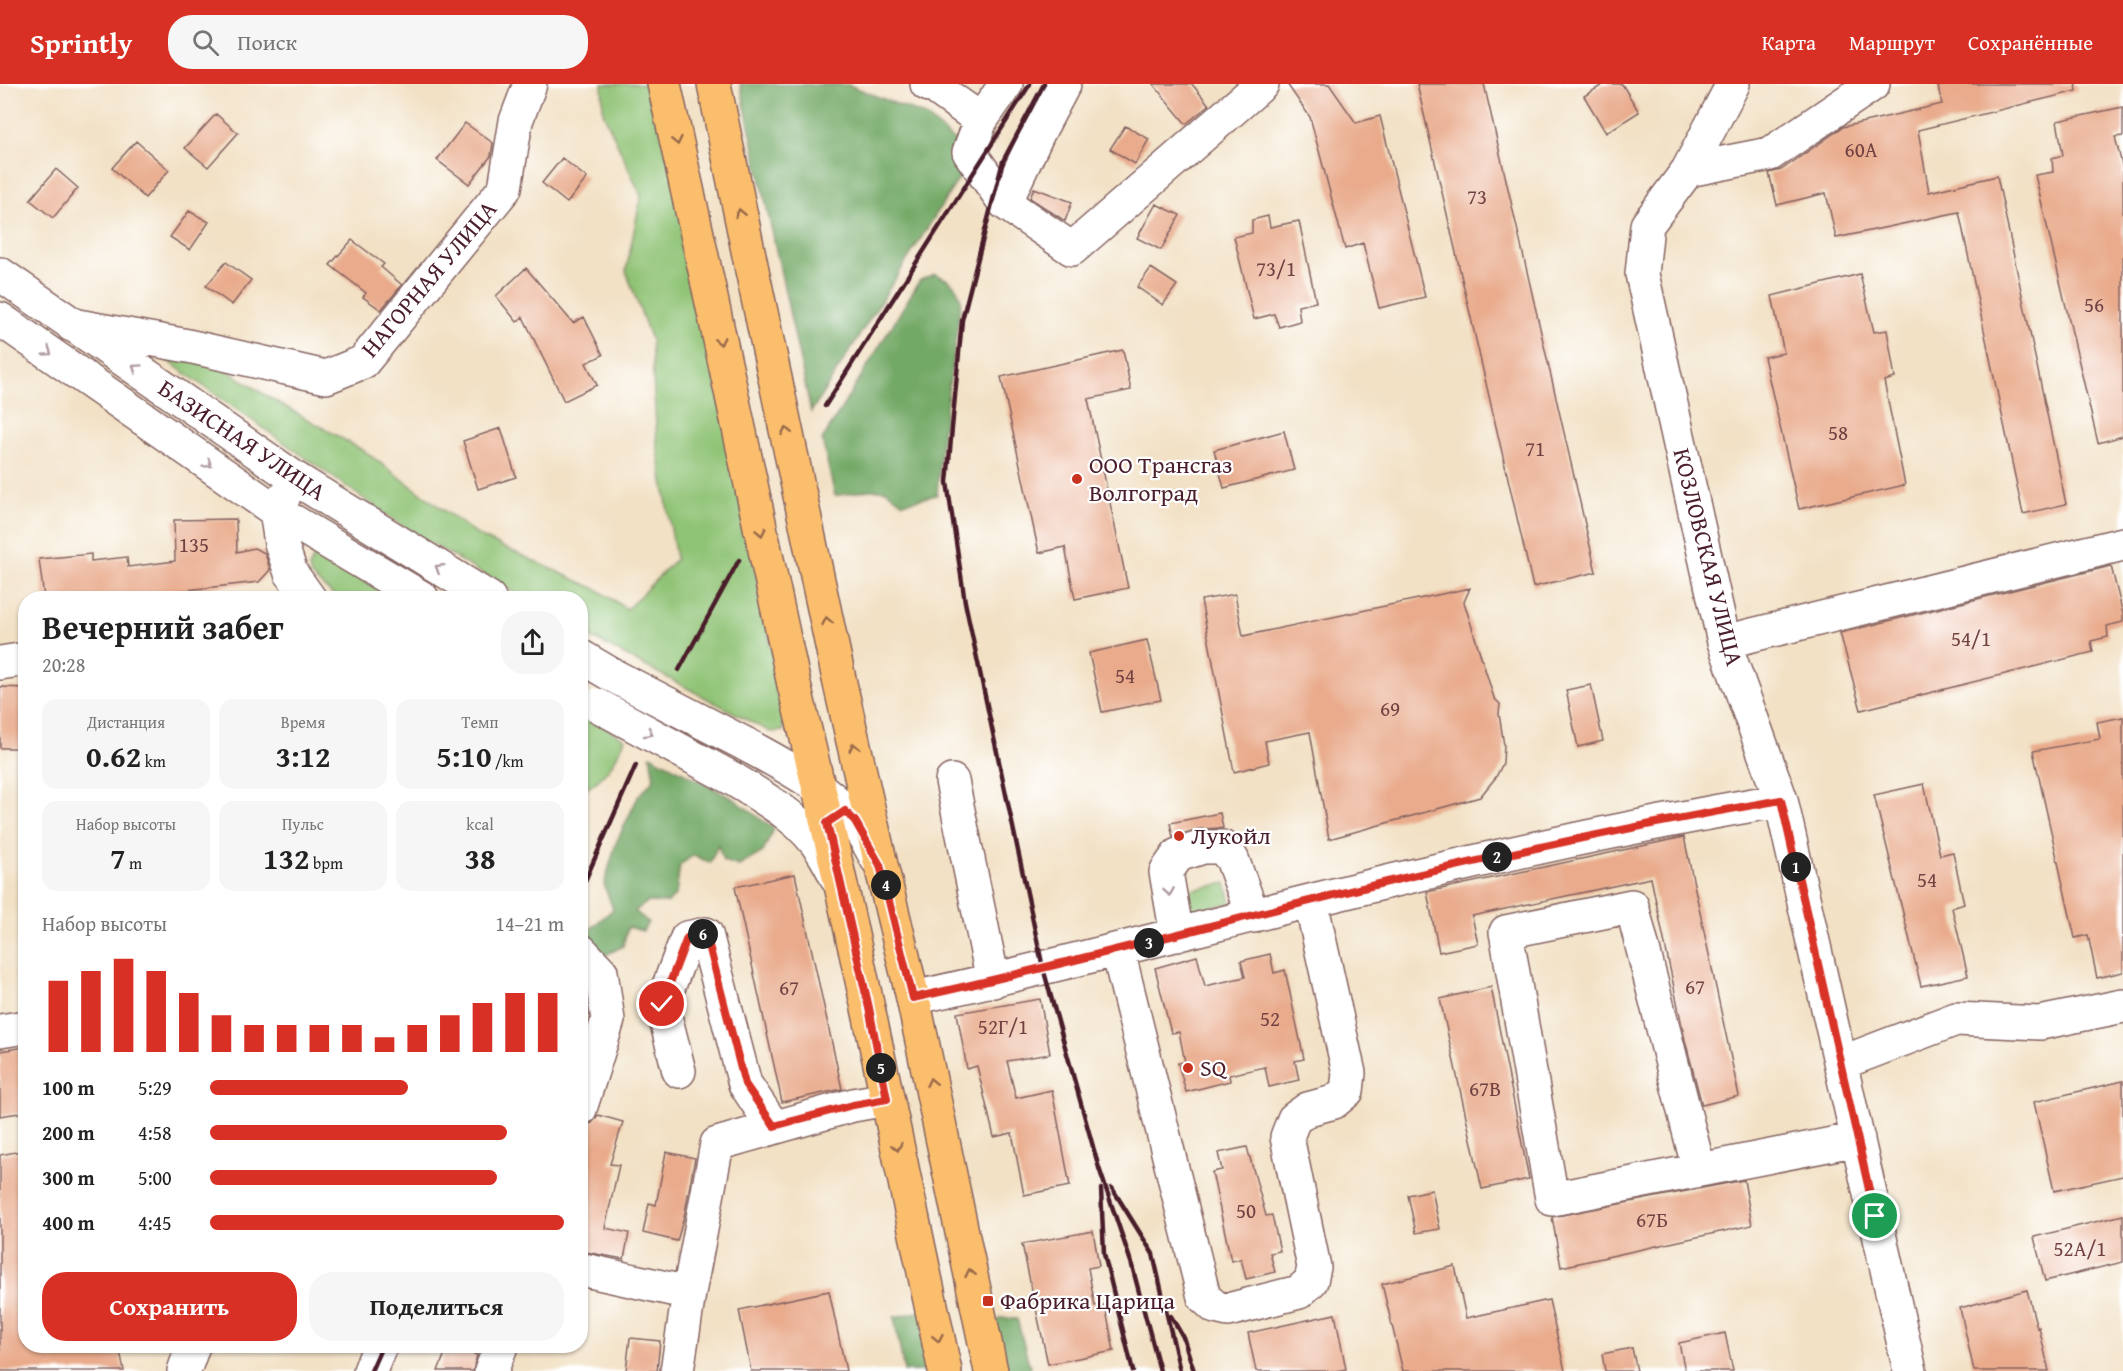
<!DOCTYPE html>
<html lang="ru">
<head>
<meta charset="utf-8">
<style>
	body { margin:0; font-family:"Gentium Book Plus",serif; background:#f6f6f6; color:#222; height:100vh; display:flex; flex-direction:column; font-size:22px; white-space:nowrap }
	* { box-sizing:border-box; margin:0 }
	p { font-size:20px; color:#767676 }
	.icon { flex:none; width:33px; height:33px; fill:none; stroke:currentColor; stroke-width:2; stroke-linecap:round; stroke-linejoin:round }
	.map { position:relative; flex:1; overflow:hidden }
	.panel { position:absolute; left:18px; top:507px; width:570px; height:762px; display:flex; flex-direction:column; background:#fff; border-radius:24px; box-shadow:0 2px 4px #0004 }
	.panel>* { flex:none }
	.pin { position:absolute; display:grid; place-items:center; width:51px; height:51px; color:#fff; margin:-26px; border:3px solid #fff; border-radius:50%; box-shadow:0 2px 6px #0007 }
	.km { position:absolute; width:30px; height:30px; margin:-15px; border-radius:50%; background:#222; color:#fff; font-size:16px; line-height:30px; text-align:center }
	.round { display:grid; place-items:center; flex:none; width:63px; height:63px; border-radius:24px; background:#f6f6f6 }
	.summary { display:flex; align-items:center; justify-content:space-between; height:102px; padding:0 24px }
	h1 { font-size:33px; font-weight:600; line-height:45px }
	.stats { display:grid; grid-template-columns:repeat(3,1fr); gap:9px; height:102px; padding:6px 24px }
	.stats div { display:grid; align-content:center; border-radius:15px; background:#f6f6f6; text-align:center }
	.stats b { font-size:30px; font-weight:600 }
	.stats small { font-size:16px; font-weight:400 }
	.stats p { font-size:16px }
	.chart { height:168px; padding:12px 24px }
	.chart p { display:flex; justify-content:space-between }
	.chart svg { width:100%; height:108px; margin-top:6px; stroke:#d93025; stroke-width:6 }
	.action { display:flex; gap:12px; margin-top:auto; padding:12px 24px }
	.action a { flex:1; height:69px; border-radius:24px; background:#d93025; color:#fff; font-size:24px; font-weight:600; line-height:69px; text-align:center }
	.action a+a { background:#f6f6f6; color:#222 }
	ul { padding:0 24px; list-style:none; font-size:20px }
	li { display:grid; grid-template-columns:96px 72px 1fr; align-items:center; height:45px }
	li i { height:15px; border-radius:8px; background:#d93025 }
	header { display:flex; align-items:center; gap:36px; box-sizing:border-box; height:84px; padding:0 30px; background:#d93025; color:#fff }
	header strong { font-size:28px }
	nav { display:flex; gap:33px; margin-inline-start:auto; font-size:21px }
	.search { width:420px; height:54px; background:#f6f6f6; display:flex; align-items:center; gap:15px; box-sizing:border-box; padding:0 21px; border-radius:24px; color:#767676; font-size:22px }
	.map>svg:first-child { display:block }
	.green { fill:#8fc375; stroke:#6c7150; stroke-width:1.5 }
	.forest { fill:#73a966; stroke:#5e6448; stroke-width:1.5 }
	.building { fill:#e9ab8c }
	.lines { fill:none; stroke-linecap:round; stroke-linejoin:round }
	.minor-casing { stroke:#856361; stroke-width:36 }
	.major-casing { stroke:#856361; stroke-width:36 }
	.minor { stroke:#fff; stroke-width:33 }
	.major { stroke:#fabe6d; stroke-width:33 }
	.rail { stroke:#4a1f2b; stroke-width:4.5 }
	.minor-bridge-casing { stroke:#856361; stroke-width:36; stroke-linecap:butt }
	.major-bridge-casing { stroke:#856361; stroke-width:36; stroke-linecap:butt }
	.minor-bridge { stroke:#fff; stroke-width:33 }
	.major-bridge { stroke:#fabe6d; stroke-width:33 }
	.oneway { stroke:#996749 }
	.oneway2 { stroke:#ae9aa0 }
	.route-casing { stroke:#fff; stroke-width:12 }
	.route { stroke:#d93025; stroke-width:8 }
	.poi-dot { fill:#c8321e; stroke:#fff; stroke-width:2 }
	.labels { text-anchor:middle; stroke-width:4.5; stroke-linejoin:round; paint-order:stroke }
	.number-label { font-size:21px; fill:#724243 }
	.street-label { font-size:24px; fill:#4a1f2b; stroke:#fff }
	.poi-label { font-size:24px; fill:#4a1f2b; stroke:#fff; text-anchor:start }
</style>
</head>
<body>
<header>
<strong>Sprintly</strong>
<div class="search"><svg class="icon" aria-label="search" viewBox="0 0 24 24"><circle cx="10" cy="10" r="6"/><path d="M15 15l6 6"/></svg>Поиск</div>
<nav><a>Карта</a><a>Маршрут</a><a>Сохранённые</a></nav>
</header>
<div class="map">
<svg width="2123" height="1287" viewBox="0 0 2123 1287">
	<rect width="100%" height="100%" fill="#fff"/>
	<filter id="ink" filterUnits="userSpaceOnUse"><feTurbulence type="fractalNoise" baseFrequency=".0167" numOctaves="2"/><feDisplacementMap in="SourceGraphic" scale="12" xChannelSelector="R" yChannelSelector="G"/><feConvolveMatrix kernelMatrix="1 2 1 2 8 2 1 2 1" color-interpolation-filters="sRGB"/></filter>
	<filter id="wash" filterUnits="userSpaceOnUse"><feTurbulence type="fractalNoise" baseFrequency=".008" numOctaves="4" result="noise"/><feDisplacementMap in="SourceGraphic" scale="24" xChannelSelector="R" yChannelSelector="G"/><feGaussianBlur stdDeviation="1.35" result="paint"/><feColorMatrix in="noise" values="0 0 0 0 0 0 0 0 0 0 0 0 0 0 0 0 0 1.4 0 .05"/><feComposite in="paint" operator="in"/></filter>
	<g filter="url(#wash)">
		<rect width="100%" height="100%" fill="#f2e1c5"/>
		<!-- green -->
		<path class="green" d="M 602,0 L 654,0 L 785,630 L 783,647 L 770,648 L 581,548 L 580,514 L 523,514 L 404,443 L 165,275 L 207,273 L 270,314 L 364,367 L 479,452 L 598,506 L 627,525 L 676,475 L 657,361 L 651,256 L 626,187 L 641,112 L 603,28 Z
			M 322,471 L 393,514 L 337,514 L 311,492 L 309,484 L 313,474 Z
			M 580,628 L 625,655 C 615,679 604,696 581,708 Z
			M 1226,799 L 1231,819 L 1189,827 L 1184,807 Z"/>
		<!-- forest -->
		<path class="forest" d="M 740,0 L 849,1 L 926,32 L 962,64 L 966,83 L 811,328 Z
			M 935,190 C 950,196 957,200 961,216 L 941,360 L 937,411 L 903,419 L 886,406 L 869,406 L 835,412 L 822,356 L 920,196 Z
			M 650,671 L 734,715 L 774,745 L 763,768 L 739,782 L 723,777 L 718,761 L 710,779 L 694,771 L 680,781 L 676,810 L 668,819 L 648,818 L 635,827 L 648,838 L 643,847 L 628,843 L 623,862 L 600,874 L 582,858 C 588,843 601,837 613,825 L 604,801 L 616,759 L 638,713 L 654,695 Z
			M 928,1226 L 940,1287 L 904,1287 L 894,1233 Z
			M 1001,1234 L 1017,1235 L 1031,1287 L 1002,1287 L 991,1242 Z"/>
		<g id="blocks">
			<!-- building -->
			<path class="building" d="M 1153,0 L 1192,0 L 1209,21 L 1186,40 Z
				M 1287,0 L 1329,0 L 1356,39 L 1380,32 L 1425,213 L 1379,224 L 1363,159 L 1345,165 L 1310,33 Z
				M 1417,0 L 1484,0 L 1596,488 L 1533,503 Z
				M 1604,0 L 1622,0 L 1639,28 L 1606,49 L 1584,12 Z
				M 1948,0 L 2076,0 L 2077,7 L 1918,46 L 1929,108 L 1997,92 L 2066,420 L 2023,430 L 1959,128 L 1836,154 L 1826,109 L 1777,121 L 1769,89 L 1781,86 L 1843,43 L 1942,20 L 1938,3 Z
				M 2123,23 L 2123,52 L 2115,53 L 2123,85 L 2123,352 L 2098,359 L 2035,91 L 2053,88 L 2052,74 L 2063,71 L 2057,37 Z
				M 216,30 L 238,49 L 208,83 L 185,64 Z
				M 465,39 L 493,59 L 491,72 L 469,100 L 437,76 Z
				M 1125,42 L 1149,55 L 1135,80 L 1110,65 Z
				M 136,57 L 169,86 L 145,114 L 112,84 Z
				M 562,74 L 587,94 L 567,119 L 542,99 Z
				M 56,85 L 78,104 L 53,134 L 30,116 Z
				M 1034,104 L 1072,118 L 1065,137 L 1030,114 Z
				M 1156,120 L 1180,131 L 1161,166 L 1137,154 Z
				M 189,127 L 209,138 L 190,166 L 170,153 Z
				M 1268,132 L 1270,143 L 1299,137 L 1316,218 L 1298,222 L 1300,237 L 1279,243 L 1274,230 L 1254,235 L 1234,153 L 1252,149 L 1252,136 Z
				M 352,156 L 384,180 L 381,183 L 402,201 L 381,226 L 363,213 L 366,209 L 330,181 Z
				M 226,178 L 251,196 L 232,221 L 206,202 Z
				M 526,184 L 573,239 L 584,233 L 603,271 L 586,279 L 597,301 L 564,317 L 523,233 L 517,238 L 496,212 Z
				M 1151,184 L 1177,201 L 1163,221 L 1137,203 Z
				M 1860,190 L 1874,248 L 1887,246 L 1895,294 L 1884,297 L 1905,401 L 1799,425 L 1764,273 L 1784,269 L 1772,212 Z
				M 1123,266 L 1131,306 L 1088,315 L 1128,504 L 1075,515 L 1065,463 L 1039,469 L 1001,293 Z
				M 501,344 L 516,393 L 478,405 L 463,357 Z
				M 1284,347 L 1294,386 L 1224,404 L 1214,366 Z
				M 236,435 L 237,468 L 254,464 L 265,469 L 270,486 L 259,498 L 178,507 L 179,509 L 139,514 L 44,514 L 39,475 L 91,470 L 91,477 L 127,473 L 128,483 L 175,477 L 174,436 Z
				M 2111,482 L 2123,530 L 2123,538 L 2107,542 L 2108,553 L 2091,557 L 2093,568 L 1861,626 L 1840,549 Z
				M 1470,504 L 1464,518 L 1494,614 L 1500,620 L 1499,630 L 1504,661 L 1503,679 L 1496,693 L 1480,713 L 1329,755 L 1310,648 L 1265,657 L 1269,679 L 1234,688 L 1201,516 L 1235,510 L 1243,552 Z
				M 1147,556 L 1161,616 L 1102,628 L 1089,569 Z
				M 1591,601 L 1603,657 L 1578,663 L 1566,606 Z
				M 0,603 L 26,604 L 26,664 L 0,664 Z
				M 2123,633 L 2123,888 L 2097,894 L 2088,851 L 2075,854 L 2033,667 L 2100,655 L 2097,638 Z
				M 1924,700 L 1940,771 L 1953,768 L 1964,820 L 1952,824 L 1968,892 L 1921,902 L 1874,711 Z
				M 1220,729 L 1223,744 L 1198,745 L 1173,753 L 1170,739 Z
				M 1684,753 L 1739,1012 L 1702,1021 L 1685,956 L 1651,794 L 1472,832 L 1478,860 L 1439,868 L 1427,808 Z
				M 795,790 L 842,1005 L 782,1018 L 735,803 Z
				M 1270,870 L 1274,889 L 1285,886 L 1304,975 L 1295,977 L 1299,996 L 1269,1003 L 1265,983 L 1229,991 L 1230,997 L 1186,1008 L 1178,979 L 1185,978 L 1179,948 L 1171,949 L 1155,884 L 1197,872 L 1205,902 L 1245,893 L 1241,877 Z
				M 1491,903 L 1529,1095 L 1482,1105 L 1440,915 Z
				M 1040,915 L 1050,970 L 1007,977 L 1016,1014 L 1052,1006 L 1070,1102 L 1024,1111 L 1012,1049 L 994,1053 L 977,982 L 967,985 L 957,929 Z
				M 26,963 L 26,1028 L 0,1032 L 0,967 Z
				M 2123,997 L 2123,1092 L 2054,1107 L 2034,1018 Z
				M 598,1031 L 623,1038 L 610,1080 L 619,1081 L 605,1144 L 629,1149 L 624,1175 L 580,1167 L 580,1045 L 581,1043 L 592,1039 Z
				M 1247,1063 L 1266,1132 L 1272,1131 L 1280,1167 L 1270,1169 L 1275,1188 L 1246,1195 L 1241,1175 L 1231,1177 L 1212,1088 L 1222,1086 L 1218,1069 Z
				M 26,1066 L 26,1262 L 119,1262 L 124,1287 L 0,1287 L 0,1071 Z
				M 666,1068 L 695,1074 L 684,1133 L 677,1157 L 643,1149 L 649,1119 L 656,1121 Z
				M 1744,1096 L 1752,1141 L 1561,1183 L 1552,1133 Z
				M 1432,1106 L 1440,1145 L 1416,1149 L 1408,1111 Z
				M 2123,1131 L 2123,1178 L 2045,1197 L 2034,1153 Z
				M 1093,1147 L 1099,1182 L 1088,1184 L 1095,1222 L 1105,1221 L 1114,1267 L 1048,1280 L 1022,1160 Z
				M 1455,1182 L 1466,1234 L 1549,1216 L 1565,1287 L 1403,1287 L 1382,1200 Z
				M 2027,1206 L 2037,1244 L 2039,1243 L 2049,1287 L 1974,1287 L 1960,1224 Z
				M 829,1207 L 846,1287 L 751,1287 L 739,1226 Z
				M 1335,1230 L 1346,1285 L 1336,1287 L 1256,1287 L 1248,1249 Z
				M 1725,1249 L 1733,1287 L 1685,1287 L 1679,1259 Z
				M 630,1254 L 660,1257 L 657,1287 L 626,1287 Z
				M 448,1262 L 477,1271 L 473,1287 L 438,1287 Z
				M 1632,1264 L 1637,1287 L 1605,1287 L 1602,1270 Z"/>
		</g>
	</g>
	<g filter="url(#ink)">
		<use href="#blocks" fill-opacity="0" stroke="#856361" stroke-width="1.5"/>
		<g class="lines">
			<!-- minor casing -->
			<g class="minor-casing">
				<path id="minor" d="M 927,0 L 936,4 L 981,36 L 1006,0
					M 1733,0 L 1688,86 L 1647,141 L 1642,190 L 1724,558 L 1781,716 L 1910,1287
					M 981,36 L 969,68 L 1005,119 L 1072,165 L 1262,0
					M 1688,86 L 1770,70 L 1873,0
					M 1005,119 L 1038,49 L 1064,0
					M 0,190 L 296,395 L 489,514
					M 0,235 L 276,427 L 422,514
					M 72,241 L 188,262 L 326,293 L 363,278 L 505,104 L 516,37 L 530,0
					M 283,415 L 276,427 L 281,459 L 291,489 L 309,514
					M 1724,558 L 2123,460
					M 580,572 L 612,591
					M 0,579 L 26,575
					M 745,660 C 781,680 831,705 855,738 C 863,749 870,762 877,775
					M 733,695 C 765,715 801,734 822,767 C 828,776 833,786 838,796
					M 952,697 L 993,897
					M 1177,851 L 1166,788 L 1178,771 L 1203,763 L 1222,763 L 1232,775 L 1253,832
					M 580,866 L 601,888 L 608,936 L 580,1025
					M 1118,867 L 1204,1213 L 1215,1223 L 1228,1226 L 1299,1208 L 1311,1197 L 1314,1183 L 1287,1053 L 1294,1035 L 1308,1025 L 1334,1018 L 1347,1007 L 1349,989 L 1311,818
					M 913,914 C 1088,876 1260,827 1434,787 C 1549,760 1665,736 1781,716
					M 0,947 L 26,943
					M 1841,979 L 1956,935 L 2040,939 L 2123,922
					M 679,987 L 662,920 L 687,854 L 706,850 L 745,1000 L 773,1042
					M 1699,1086 L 1632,822 L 1506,848 L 1552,1115 L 1858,1055
					M 580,1185 L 689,1209
					M 184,1287 L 193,1262
					M 370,1287 L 380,1262
					M 491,1287 L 501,1262
					M 677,1287 L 689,1209 L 717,1060 L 853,1021 L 887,1015"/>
			</g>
			<!-- major casing -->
			<g class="major-casing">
				<path id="major" d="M 664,0 L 708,200
					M 714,0 L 752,186
					M 839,595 L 881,781 L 913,914 L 991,1287
					M 794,601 C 850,828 896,1058 945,1287"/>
			</g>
			<!-- minor -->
			<use href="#minor" class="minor"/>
			<!-- major -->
			<use href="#major" class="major"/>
			<!-- rail -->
			<path class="rail" d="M 1044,0 L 1003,77 L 962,236 L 947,398 L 965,518 L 1043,884 L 1099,1084 L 1131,1178 L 1160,1287
				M 825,322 L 1030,0
				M 679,586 L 739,476
				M 580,808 L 636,681
				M 1112,1104 L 1153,1170 L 1180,1287
				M 1101,1105 L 1104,1170 L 1133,1287
				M 1171,1232 L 1183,1253 L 1194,1287
				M 371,1287 L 382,1262"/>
			<!-- minor-bridge casing -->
			<g class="minor-bridge-casing">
				<path id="minor-bridge" d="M 612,591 L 745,660
					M 597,621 L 733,695"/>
			</g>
			<!-- major-bridge casing -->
			<g class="major-bridge-casing">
				<path id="major-bridge" d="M 752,186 L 839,595
					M 708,200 L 794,601"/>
			</g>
			<!-- minor-bridge -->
			<use href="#minor-bridge" class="minor-bridge"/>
			<!-- major-bridge -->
			<use href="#major-bridge" class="major-bridge"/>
		</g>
		<!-- one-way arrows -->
		<defs><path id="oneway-chevron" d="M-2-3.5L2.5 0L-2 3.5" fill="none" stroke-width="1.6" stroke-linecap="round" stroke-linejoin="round" transform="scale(1.5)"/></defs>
		<g class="oneway">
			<use href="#oneway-chevron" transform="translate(677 57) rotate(78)"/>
			<use href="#oneway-chevron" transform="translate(740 129) rotate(-102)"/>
			<use href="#oneway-chevron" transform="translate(720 257) rotate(78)"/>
			<use href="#oneway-chevron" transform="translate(786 347) rotate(-102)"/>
			<use href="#oneway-chevron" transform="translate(761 448) rotate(78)"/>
			<use href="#oneway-chevron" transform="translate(827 537) rotate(-102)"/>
			<use href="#oneway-chevron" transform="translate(854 663) rotate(-102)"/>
			<use href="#oneway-chevron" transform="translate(931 998) rotate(-102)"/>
			<use href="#oneway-chevron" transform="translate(897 1063) rotate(78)"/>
			<use href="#oneway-chevron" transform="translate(970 1189) rotate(-102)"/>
			<use href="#oneway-chevron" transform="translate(938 1254) rotate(78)"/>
		</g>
		<g class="oneway2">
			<use href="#oneway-chevron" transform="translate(48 268) rotate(35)"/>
			<use href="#oneway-chevron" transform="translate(136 284) rotate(-145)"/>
			<use href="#oneway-chevron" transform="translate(208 380) rotate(35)"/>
			<use href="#oneway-chevron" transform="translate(439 484) rotate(-148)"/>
			<use href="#oneway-chevron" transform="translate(649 649) rotate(29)"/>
			<use href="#oneway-chevron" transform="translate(1169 808) rotate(81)"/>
		</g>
	</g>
	<g class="lines" filter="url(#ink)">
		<!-- route casing -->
		<g class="route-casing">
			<path id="route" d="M 662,920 L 687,854 L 706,850 L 745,1000 L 774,1042 L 853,1021 L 887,1015 L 869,924 L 827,739 L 845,727 L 855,737 L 880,781 L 913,914 C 1088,876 1260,827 1434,787 C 1549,760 1665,736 1781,716 L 1875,1132"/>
		</g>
		<!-- route -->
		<use href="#route" class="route"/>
	</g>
	<!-- markers -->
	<g class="poi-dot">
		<circle cx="1077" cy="395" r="6"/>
		<circle cx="1179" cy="752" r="6"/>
		<circle cx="1188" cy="984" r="6"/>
		<rect x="982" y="1211" width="12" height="12" rx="3"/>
	</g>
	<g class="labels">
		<!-- number labels -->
		<g class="number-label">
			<text x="1861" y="73">60А</text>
			<text x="1477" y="120">73</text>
			<text x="1276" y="192">73/1</text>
			<text x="2094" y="228">56</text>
			<text x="1838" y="356">58</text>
			<text x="1535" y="372">71</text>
			<text x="194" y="468">135</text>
			<text x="1971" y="562">54/1</text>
			<text x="1125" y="599">54</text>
			<text x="1390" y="632">69</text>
			<text x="1927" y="803">54</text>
			<text x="1695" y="910">67</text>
			<text x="789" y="911">67</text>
			<text x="1270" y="942">52</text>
			<text x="1003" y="950">52Г/1</text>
			<text x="1485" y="1012">67В</text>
			<text x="1246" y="1134">50</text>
			<text x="1652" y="1143">67Б</text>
			<text x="2080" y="1172">52А/1</text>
		</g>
		<!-- street labels -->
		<g class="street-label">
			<text transform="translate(429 195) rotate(-50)" y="8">НАГОРНАЯ УЛИЦА</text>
			<text transform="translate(242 356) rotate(34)" y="8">БАЗИСНАЯ УЛИЦА</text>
			<text transform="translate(1708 473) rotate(76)" y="8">КОЗЛОВСКАЯ УЛИЦА</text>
		</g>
		<!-- poi labels -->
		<g class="poi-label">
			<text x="1089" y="389">ООО Трансгаз<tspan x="1089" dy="28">Волгоград</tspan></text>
			<text x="1191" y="760">Лукойл</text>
			<text x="1200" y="992">SQ</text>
			<text x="1000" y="1225">Фабрика Царица</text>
		</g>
	</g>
</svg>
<div class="pin" style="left:1875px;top:1132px;background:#1e9e55"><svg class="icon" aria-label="arrive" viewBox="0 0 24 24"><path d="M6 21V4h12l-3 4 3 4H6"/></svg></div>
<div class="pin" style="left:662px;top:920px;background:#d93025"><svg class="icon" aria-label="check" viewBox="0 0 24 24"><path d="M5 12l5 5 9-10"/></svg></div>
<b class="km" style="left:1796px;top:783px">1</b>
<b class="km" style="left:1497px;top:773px">2</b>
<b class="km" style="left:1149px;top:859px">3</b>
<b class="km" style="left:886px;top:801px">4</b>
<b class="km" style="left:881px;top:984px">5</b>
<b class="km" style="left:703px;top:850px">6</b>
<section class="panel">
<div class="summary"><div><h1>Вечерний забег</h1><p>20:28</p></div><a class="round"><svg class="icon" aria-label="share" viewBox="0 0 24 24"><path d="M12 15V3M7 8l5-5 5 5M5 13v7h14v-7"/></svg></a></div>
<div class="stats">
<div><p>Дистанция</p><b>0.62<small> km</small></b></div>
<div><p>Время</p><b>3:12</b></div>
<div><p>Темп</p><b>5:10<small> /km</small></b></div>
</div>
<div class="stats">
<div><p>Набор высоты</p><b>7<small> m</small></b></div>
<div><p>Пульс</p><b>132<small> bpm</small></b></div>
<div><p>kcal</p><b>38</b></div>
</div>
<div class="chart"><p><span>Набор высоты</span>14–21 m</p>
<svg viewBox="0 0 160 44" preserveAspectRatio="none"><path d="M5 44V15M15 44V11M25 44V6M35 44V11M45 44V20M55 44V29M65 44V33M75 44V33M85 44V33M95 44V33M105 44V38M115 44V33M125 44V29M135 44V24M145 44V20M155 44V20"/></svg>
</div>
<ul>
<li><b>100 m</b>5:29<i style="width:56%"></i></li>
<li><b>200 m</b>4:58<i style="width:84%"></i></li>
<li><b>300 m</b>5:00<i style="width:81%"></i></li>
<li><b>400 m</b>4:45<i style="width:100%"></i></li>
</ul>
<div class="action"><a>Сохранить</a><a>Поделиться</a></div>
</section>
</div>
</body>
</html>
